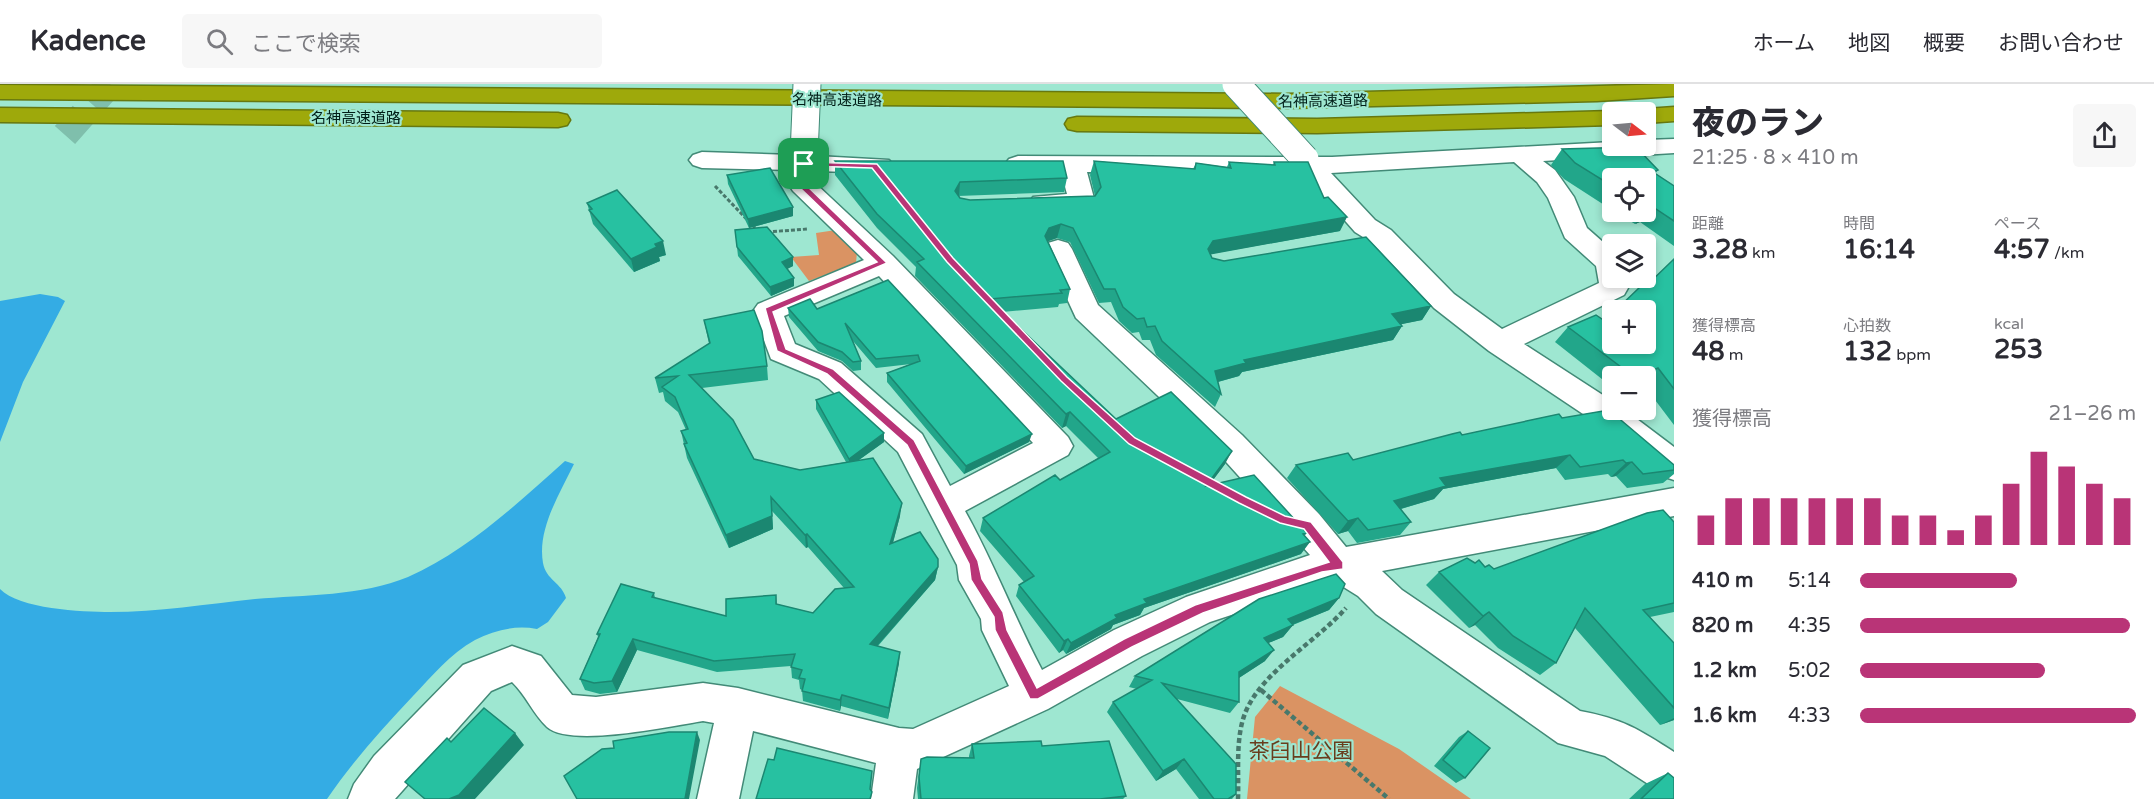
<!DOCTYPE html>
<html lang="ja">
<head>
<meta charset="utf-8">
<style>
	body { margin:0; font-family:"Varela Round","Noto Sans JP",sans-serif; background:#f7f7f7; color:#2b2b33; height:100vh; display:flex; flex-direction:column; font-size:22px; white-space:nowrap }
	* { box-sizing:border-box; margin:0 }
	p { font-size:20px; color:#7c7c81 }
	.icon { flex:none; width:33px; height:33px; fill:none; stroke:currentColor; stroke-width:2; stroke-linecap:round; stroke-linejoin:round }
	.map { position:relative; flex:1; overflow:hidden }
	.side { display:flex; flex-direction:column; background:#fff; width:480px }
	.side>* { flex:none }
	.needle { width:39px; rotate:106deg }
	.tools { position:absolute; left:1602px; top:18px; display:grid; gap:12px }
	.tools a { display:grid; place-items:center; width:54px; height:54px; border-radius:6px; background:#fff; box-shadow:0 3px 9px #0003; font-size:30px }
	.pin { position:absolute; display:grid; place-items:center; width:51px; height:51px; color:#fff; margin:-26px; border-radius:12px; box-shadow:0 3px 9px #0006 }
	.round { display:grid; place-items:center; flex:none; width:63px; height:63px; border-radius:6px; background:#f7f7f7 }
	.head { display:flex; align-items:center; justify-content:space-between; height:102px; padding:0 18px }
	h1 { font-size:33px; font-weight:800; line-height:45px }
	.metrics { display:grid; grid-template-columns:repeat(3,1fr); gap:9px; height:102px; padding:6px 18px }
	.metrics div { display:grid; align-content:center }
	.metrics b { font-size:26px; font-weight:800 }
	.metrics small { font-size:16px; font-weight:400 }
	.metrics p { font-size:16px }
	.chart { height:168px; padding:12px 18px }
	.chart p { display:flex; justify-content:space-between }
	.chart svg { width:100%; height:108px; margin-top:6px; stroke:#b93477; stroke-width:6 }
	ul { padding:0 18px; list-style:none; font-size:20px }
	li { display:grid; grid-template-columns:96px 72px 1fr; align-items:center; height:45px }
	li i { height:15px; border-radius:8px; background:#b93477 }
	header { display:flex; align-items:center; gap:36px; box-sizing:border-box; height:84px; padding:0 30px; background:#fff; border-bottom:2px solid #e1e1e2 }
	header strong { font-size:28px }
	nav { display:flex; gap:33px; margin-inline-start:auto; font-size:21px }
	.search { width:420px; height:54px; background:#f7f7f7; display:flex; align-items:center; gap:15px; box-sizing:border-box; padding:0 21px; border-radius:6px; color:#7c7c81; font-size:22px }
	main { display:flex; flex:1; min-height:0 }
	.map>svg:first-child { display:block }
	.green { fill:#da9363 }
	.water { fill:#34ace4 }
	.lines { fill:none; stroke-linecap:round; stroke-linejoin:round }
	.minor-tunnel { stroke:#7fbfac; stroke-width:27; stroke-dasharray:27 14; stroke-linecap:butt }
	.minor-casing { stroke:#428a77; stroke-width:3 }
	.highway-casing { stroke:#67780f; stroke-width:3 }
	.path-far1 { stroke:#48786b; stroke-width:3; stroke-dasharray:4 2; stroke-linecap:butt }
	.path { stroke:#48786b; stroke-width:4.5; stroke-dasharray:5 3; stroke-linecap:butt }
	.minor { fill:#fff; fill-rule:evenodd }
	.highway { fill:#9ea90b; fill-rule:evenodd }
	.minor-bridge-casing { stroke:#428a77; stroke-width:29; stroke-linecap:butt }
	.minor-bridge { stroke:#fff; stroke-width:27 }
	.wall { fill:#22a68a }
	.shaded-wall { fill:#1b8771 }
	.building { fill:#27c1a1; stroke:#1b8771; stroke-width:1.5 }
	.route { fill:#b93477; stroke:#fff; stroke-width:1.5; fill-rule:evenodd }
	.labels { text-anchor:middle; stroke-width:4.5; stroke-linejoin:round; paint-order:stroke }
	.far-street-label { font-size:15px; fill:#011e17; stroke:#9ee7d1 }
	.near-park-label { font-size:21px; fill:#693d1d; stroke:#9ee7d1 }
</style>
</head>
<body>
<header>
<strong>Kadence</strong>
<div class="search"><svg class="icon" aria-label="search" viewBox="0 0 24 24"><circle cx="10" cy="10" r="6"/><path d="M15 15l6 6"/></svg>ここで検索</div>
<nav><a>ホーム</a><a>地図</a><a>概要</a><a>お問い合わせ</a></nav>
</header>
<main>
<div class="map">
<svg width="1674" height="715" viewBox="0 0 1674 715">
	<rect width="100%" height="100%" fill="#9ee7d1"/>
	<!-- green -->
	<path class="green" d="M 836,146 L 857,168 L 856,179 L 809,197 L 791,173 L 819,171 L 816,149 Z
		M 1280,602 L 1399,665 L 1471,715 L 1247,715 L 1255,633 Z"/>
	<!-- water -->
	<path class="water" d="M 40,210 L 58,213 L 65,217 L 23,298 L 0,358 L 0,217 Z
		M 565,377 L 574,380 C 560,409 537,445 543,479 C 546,496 562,499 566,514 L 548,538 L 537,545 C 515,541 495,546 475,556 C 450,570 432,592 413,612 C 382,645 353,677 327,715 L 0,715 L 0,505 C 19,525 82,528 110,528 C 158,528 207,520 255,515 C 304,511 362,512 408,493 C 467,467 517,420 565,377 Z"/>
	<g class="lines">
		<!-- minor-tunnel -->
		<path class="minor-tunnel" d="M 65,51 L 110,0"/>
		<!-- minor casing -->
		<g class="minor-casing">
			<path id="minor" d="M 1674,55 L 1674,69 L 1543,77 L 1555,86 L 1574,113 L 1587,144 L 1612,166 L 1612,194 L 1626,194 L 1628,204 L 1624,211 L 1524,260 L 1612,317 L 1612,326 L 1625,326 L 1674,363 L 1674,396 L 1662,392 L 1598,340 L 1489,267 L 1434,224 L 1371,158 L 1355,148 L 1303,89 L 1087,88 L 1095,118 L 1091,124 L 1042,127 L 1033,125 L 1029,119 L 1033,113 L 1067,110 L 1061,88 L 1009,85 L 1005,80 L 1009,75 L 1018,72 L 1294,73 L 1305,67 L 1317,73 L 1332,73 L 1612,58 L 1612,62 L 1646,62 L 1646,56 ZM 1514,78 L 1537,98 L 1548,114 L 1565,154 L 1596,182 L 1599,199 L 1502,245 L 1454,210 L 1391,146 L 1375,136 L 1331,89 Z
				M 804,63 L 813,66 L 817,72 L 889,76 L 893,81 L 889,86 L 880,89 L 816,87 L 815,99 L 893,172 L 1068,353 L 1073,362 L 1068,371 L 965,427 C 994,479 1014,533 1042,586 L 1114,546 L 1186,513 L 1310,471 L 1218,369 L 1076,234 L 1044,165 L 1048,159 L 1058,156 L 1068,159 L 1072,165 L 1098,221 L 1242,351 L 1319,430 L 1346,463 L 1674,404 L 1674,432 L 1382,487 L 1402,506 L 1580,627 C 1623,635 1638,645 1674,668 L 1674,713 L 1659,707 L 1605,672 L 1558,659 L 1376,530 L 1358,512 L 1334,497 L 1210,538 L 1142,572 L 1048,625 L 917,685 L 913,715 L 871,715 L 876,679 L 753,647 L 739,715 L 697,715 L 714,639 L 703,637 C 671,642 570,664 547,643 C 533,630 526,611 512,598 L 491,607 L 395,715 L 348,715 L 354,700 L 374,672 L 463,581 L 512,562 L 541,572 L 572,611 L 596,613 L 703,599 L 738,604 L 899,644 L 913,645 L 1009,602 L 982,546 L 981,535 L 959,496 L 957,481 L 898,368 L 819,295 L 771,275 L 753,227 L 758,220 L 864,176 L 793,107 L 789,101 L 790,86 L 702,84 L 693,81 L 689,76 L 693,71 L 702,68 L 792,71 L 795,66 ZM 879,192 L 1033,359 L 950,402 L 922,350 L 841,279 L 795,260 L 784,232 Z"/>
		</g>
		<!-- highway casing -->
		<g class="highway-casing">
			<path id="highway" d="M 1674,0 L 1674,12 L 1597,17 L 1288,24 L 0,15 L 0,1 L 1288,10 Z
				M 1674,23 L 1674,37 L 1646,39 L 1646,28 L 1636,28 L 1646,25 Z
				M 0,24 L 558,29 L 567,31 L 570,36 L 567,41 L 558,43 L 0,38 Z
				M 1612,27 L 1619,28 L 1612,28 L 1612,41 L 1317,49 L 1077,47 L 1068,45 L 1065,40 L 1068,35 L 1077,33 L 1317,35 Z"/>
		</g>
		<!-- path-far1 -->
		<path class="path-far1" d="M 715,102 L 757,146
			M 767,148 L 808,145"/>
		<!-- path -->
		<path class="path" d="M 1261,606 L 1389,715
			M 1238,715 C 1239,688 1235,652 1246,627 C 1263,587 1317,557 1346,524"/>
		<!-- minor -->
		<use href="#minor" class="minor"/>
		<!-- highway -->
		<use href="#highway" class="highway"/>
		<!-- minor-bridge casing -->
		<g class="minor-bridge-casing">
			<path id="minor-bridge" d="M 1236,0 L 1305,75
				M 804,71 L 807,0"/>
		</g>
		<!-- minor-bridge -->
		<use href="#minor-bridge" class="minor-bridge"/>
	</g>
	<!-- wall -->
	<path class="wall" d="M 1562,65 L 1658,86 L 1655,90 L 1674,102 L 1674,162 L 1640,138 L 1635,140 L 1615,128 L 1646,128 L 1646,94 L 1612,94 L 1612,126 L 1564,95 L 1551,81 Z
		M 835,77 L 1067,94 L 1064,108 L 958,112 L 960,114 L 970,116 L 1095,112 L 1090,91 L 1094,77 L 1193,85 L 1196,79 L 1227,83 L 1229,78 L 1273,81 L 1274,78 L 1324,114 L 1340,147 L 1210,170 L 1212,174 L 1431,222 L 1422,236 L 1401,240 L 1402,242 L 1393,256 L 1242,288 L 1239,292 L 1218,298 L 1221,310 L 1215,323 L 1156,271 L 1150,256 L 1142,256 L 1139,248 L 1132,249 L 1119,237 L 1111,218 L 1099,219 L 1070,158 L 1057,154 L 1048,157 L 1070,205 L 1067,219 L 1059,220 L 1058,223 L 1002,228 L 1116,335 L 1225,380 L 1209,401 L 1307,449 L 1305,451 L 1301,470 L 1144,524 L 1140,531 L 1113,541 L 1111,545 L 1066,570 L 1063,566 L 1059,569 L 1016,512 L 1019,501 L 1024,498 L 980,447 L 983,434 L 1060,396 L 1098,374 L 1066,342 L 1062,344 L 915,192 L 916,183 L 877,144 L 835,91 Z
		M 727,91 L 793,123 L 793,132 L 749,144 L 728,100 Z
		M 587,119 L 666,171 L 659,173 L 660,177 L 634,188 L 593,140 Z
		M 735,146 L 793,182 L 787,185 L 794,194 L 794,202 L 771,212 L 738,172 Z
		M 1674,175 L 1674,341 L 1646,304 L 1646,292 L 1612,292 L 1612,303 L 1555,258 L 1568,243 L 1605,237 L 1645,203 Z
		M 888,196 L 1029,358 L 964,390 L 887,298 L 887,289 L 911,280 L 876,284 L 853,257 L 861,277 L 861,286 L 853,287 L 842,277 L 818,267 L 789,233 L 788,224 L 817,225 Z
		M 704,236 L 767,282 L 768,296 L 702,304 L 754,375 L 800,386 L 846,378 L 816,325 L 816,316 L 884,358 L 859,376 L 900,432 L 893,459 L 938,483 L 935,496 L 878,562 L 899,579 L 888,635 L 841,622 L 840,627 L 803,617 L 802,606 L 800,605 L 799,596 L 792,594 L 791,582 L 717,588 L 637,566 L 617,608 L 600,610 L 585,606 L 580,595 L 598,553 L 597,550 L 654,509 L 655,514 L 726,532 L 776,511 L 777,520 L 813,529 L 844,504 L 808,463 L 806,464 L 772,427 L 773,445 L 729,464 L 687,374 L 681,347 L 686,346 L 678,328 L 665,317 L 663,308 L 659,309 L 655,294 L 709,260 Z
		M 1562,334 L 1674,381 L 1674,390 L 1663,399 L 1627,404 L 1616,392 L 1611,393 L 1608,390 L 1565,396 L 1556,384 L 1443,405 L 1434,415 L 1401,425 L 1411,438 L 1400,451 L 1357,459 L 1348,447 L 1338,450 L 1287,394 L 1296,381 L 1353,376 L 1462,351 Z
		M 1674,438 L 1674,528 L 1650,533 L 1674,559 L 1674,636 L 1660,641 L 1575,544 L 1556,579 L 1540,591 L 1498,564 L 1475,541 L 1469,544 L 1426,501 L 1439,488 L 1475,479 L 1494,485 Z
		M 1339,514 L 1329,526 L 1293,541 L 1283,553 L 1268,559 L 1265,577 L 1239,594 L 1239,618 L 1230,629 L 1177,615 L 1236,710 L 1232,715 L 1199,715 L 1176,685 L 1156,697 L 1107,628 L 1113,618 L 1137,605 L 1129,603 L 1135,592 Z
		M 1468,647 L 1465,694 L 1456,699 L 1434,682 L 1459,653 Z
		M 972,660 L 1042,662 L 1126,712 L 1123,715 L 918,715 L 917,704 L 921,675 L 969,674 L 969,672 Z
		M 1668,689 L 1674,715 L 1629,715 L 1645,700 Z"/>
	<!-- shaded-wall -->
	<path class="shaded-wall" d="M 960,98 L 959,112 L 955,107 Z
		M 793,123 L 793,132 L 749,144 L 748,135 Z
		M 1653,123 L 1640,138 L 1635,140 L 1648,125 Z
		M 1347,133 L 1340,147 L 1208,171 L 1208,165 L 1213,157 Z
		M 1061,140 L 1057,154 L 1046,158 L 1045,152 L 1049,144 Z
		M 663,157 L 666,171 L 659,173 L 660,177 L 634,188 L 631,175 L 655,160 Z
		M 793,173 L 793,182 L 783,187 L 782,178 Z
		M 794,194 L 794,202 L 771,212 L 770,203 Z
		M 1431,222 L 1422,236 L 1383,244 L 1392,230 Z
		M 1402,242 L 1393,256 L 1242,288 L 1239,292 L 1210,300 L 1215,287 L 1244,276 Z
		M 1658,284 L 1646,296 L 1646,292 L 1640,292 Z
		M 1070,328 L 1066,342 L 1062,344 L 1066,330 Z
		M 884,349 L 884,358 L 849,383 L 849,375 Z
		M 1032,350 L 1029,358 L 964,390 L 966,382 Z
		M 1232,367 L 1225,380 L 1199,415 L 1206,402 Z
		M 1570,371 L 1556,384 L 1443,405 L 1434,415 L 1383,430 L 1394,417 L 1440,394 Z
		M 1632,378 L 1616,392 L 1611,393 L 1626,379 Z
		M 771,413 L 773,445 L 729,464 L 726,451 Z
		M 902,419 L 900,432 L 889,473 L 890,460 Z
		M 1358,434 L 1348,447 L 1338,450 L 1348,437 Z
		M 807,450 L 808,463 L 806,464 L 805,451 Z
		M 1310,458 L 1301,470 L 1144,524 L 1140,531 L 1113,541 L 1111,545 L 1066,570 L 1071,559 L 1115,531 L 1144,515 Z
		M 938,483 L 935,496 L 869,571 L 870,560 Z
		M 1339,514 L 1329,526 L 1279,546 L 1288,535 Z
		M 1489,528 L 1475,541 L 1469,544 L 1483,532 Z
		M 1293,541 L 1283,553 L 1254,565 L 1264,554 Z
		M 633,555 L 637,566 L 617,608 L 612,597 Z
		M 1068,555 L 1063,566 L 1059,569 L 1064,557 Z
		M 1274,566 L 1265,577 L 1231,599 L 1239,588 Z
		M 900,568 L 899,579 L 888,635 L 889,624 Z
		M 842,611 L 841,622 L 840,627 L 840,616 Z
		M 1674,634 L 1674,636 L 1660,641 Z
		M 697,648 L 700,656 L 689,715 L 685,715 Z
		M 515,649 L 524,661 L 475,715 L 449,715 Z
		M 1184,675 L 1176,685 L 1156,697 L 1163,687 Z"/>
	<!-- building -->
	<path class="building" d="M 1636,63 L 1658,86 L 1653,88 L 1674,102 L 1674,137 L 1653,123 L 1648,125 L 1646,123 L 1646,94 L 1612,94 L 1612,102 L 1575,79 L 1562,65 Z
		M 835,77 L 1063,77 L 1067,94 L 960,98 L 955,107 L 960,114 L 970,116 L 1095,112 L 1101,103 L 1094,77 L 1195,85 L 1196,79 L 1231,84 L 1229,78 L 1275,81 L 1274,78 L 1308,78 L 1324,114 L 1328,113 L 1347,133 L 1213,157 L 1208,165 L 1212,174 L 1224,177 L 1366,153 L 1431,222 L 1392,230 L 1402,242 L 1244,276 L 1246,279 L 1215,287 L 1221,310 L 1162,257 L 1155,242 L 1147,243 L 1144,234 L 1137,235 L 1123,223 L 1115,205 L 1104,205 L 1073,144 L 1061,140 L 1049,144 L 1045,152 L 1070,205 L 1060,206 L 1062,209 L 989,215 L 1116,335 L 1171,308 L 1232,367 L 1206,402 L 1254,391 L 1307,449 L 1303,450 L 1310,458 L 1144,515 L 1147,519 L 1115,531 L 1117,534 L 1071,559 L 1068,555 L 1064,557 L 1019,501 L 1034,492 L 983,434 L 1055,391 L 1060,396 L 1110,368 L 1070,328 L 1066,330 L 917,178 L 924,175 L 877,130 Z
		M 770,84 L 793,123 L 748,135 L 727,91 Z
		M 617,106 L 663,157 L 655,160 L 657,163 L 631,175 L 589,126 L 592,125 L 587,119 Z
		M 767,143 L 793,173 L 782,178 L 794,194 L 770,203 L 737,163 L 735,146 Z
		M 1674,175 L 1674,305 L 1658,284 L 1640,292 L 1633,292 L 1568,243 L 1596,231 L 1605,237 L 1612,230 L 1612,260 L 1646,260 L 1646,226 L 1616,226 L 1641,202 L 1645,203 Z
		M 888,196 L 1032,350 L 966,382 L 887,289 L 920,277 L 918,271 L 876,275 L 845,239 L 861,277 L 853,278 L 842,268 L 818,258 L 788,224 L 810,215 L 817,225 Z
		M 754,226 L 762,247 L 767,282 L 689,291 L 733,336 L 754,375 L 800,386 L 873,374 L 902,419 L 890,460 L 920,448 L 938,475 L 938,483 L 870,560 L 900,568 L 889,624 L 842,611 L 840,616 L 802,607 L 805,595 L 799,594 L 802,586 L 791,583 L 795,570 L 714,577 L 633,555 L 612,597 L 594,599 L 580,595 L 600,550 L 597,550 L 621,500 L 654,509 L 652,513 L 726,532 L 726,515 L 776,511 L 776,520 L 813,529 L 835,505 L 854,503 L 807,450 L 805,451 L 771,413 L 772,432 L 726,451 L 684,360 L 687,359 L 681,347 L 688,345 L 675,313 L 662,303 L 678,292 L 655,294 L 710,259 L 704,236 Z
		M 839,308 L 884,349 L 849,375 L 816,316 Z
		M 1609,326 L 1674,381 L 1674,386 L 1643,390 L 1632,378 L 1626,379 L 1623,376 L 1580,383 L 1570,371 L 1440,394 L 1446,402 L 1394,417 L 1411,438 L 1368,446 L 1358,434 L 1348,437 L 1296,381 L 1348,369 L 1353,376 L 1452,350 L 1460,348 L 1462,351 L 1559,330 L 1562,334 Z
		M 1663,426 L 1674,438 L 1674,519 L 1643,526 L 1674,559 L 1674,624 L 1585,524 L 1556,579 L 1513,552 L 1489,528 L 1483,532 L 1439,488 L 1467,474 L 1475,479 L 1479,476 L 1485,483 L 1489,481 L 1494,485 L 1647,429 Z
		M 1336,490 L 1345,500 L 1339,514 L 1288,535 L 1293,541 L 1264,554 L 1274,566 L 1239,588 L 1239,618 L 1162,599 L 1236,680 L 1236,710 L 1228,715 L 1214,715 L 1184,675 L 1163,687 L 1113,618 L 1152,596 L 1135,592 L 1259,515 Z
		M 484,624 L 515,649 L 459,711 L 449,715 L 425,715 L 405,698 L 447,654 L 451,658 Z
		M 1468,647 L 1490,664 L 1465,694 L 1443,676 Z
		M 669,648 L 697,648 L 685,715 L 577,715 L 564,692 L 602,665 L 614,664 L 613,657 Z
		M 1041,657 L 1042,662 L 1109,657 L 1126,712 L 1100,715 L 921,715 L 919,693 L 921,675 L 927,673 L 974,674 L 972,660 Z
		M 777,664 L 872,687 L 870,705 L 872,708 L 870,715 L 756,715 L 768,675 L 774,676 Z
		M 1668,689 L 1674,694 L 1674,715 L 1641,715 Z"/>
	<!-- route -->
	<path class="route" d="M 801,78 L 877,80 L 953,174 L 1067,293 L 1135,354 L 1246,413 L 1285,432 L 1311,438 L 1343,478 L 1343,485 L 1322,488 L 1203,529 L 1132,563 L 1038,615 L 1030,615 L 995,546 L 994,533 L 971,496 L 969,480 L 907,361 L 827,290 L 777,267 L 765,224 L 877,178 L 799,103 ZM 807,82 L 872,84 L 947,178 L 1061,297 L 1129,360 L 1239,419 L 1280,439 L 1304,445 L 1329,478 L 1195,521 L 1124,555 L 1037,604 L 1007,546 L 1003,528 L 982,495 L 978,477 L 914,356 L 833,285 L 786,265 L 773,228 L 887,179 L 806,101 Z"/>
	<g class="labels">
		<!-- far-street labels -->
		<g class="far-street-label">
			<text transform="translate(837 16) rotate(1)" y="5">名神高速道路</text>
			<text transform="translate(1323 17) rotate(-1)" y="5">名神高速道路</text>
			<text x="356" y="39">名神高速道路</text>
		</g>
		<!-- near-park labels -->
		<g class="near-park-label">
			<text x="1301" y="674">茶臼山公園</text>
		</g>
	</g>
</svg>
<div class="tools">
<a><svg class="needle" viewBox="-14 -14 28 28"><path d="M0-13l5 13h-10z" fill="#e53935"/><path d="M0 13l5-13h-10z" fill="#7c7c81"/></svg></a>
<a><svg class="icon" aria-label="locate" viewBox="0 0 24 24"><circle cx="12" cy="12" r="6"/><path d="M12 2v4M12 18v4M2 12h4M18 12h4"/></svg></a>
<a><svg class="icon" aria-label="layers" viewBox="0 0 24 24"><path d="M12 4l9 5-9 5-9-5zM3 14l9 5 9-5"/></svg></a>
<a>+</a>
<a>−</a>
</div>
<div class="pin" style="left:804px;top:80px;background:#1e9e55"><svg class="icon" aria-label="arrive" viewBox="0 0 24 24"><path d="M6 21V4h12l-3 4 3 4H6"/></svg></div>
</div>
<section class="side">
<div class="head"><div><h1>夜のラン</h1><p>21:25 · 8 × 410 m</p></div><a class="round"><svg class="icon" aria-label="share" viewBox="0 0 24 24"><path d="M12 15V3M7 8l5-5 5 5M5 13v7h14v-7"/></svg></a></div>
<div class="metrics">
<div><p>距離</p><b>3.28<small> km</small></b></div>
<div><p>時間</p><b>16:14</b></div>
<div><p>ペース</p><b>4:57<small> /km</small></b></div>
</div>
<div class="metrics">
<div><p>獲得標高</p><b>48<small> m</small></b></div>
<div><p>心拍数</p><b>132<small> bpm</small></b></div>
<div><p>kcal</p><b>253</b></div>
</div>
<div class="chart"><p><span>獲得標高</span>21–26 m</p>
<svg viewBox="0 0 160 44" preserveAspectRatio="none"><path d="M5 44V32M15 44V25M25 44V25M35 44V25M45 44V25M55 44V25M65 44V25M75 44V32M85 44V32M95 44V38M105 44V32M115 44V19M125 44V6M135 44V12M145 44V19M155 44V25"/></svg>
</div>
<ul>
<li><b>410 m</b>5:14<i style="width:57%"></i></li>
<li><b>820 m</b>4:35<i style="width:98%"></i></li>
<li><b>1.2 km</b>5:02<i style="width:67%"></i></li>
<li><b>1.6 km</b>4:33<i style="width:100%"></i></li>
</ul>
</section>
</main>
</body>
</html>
